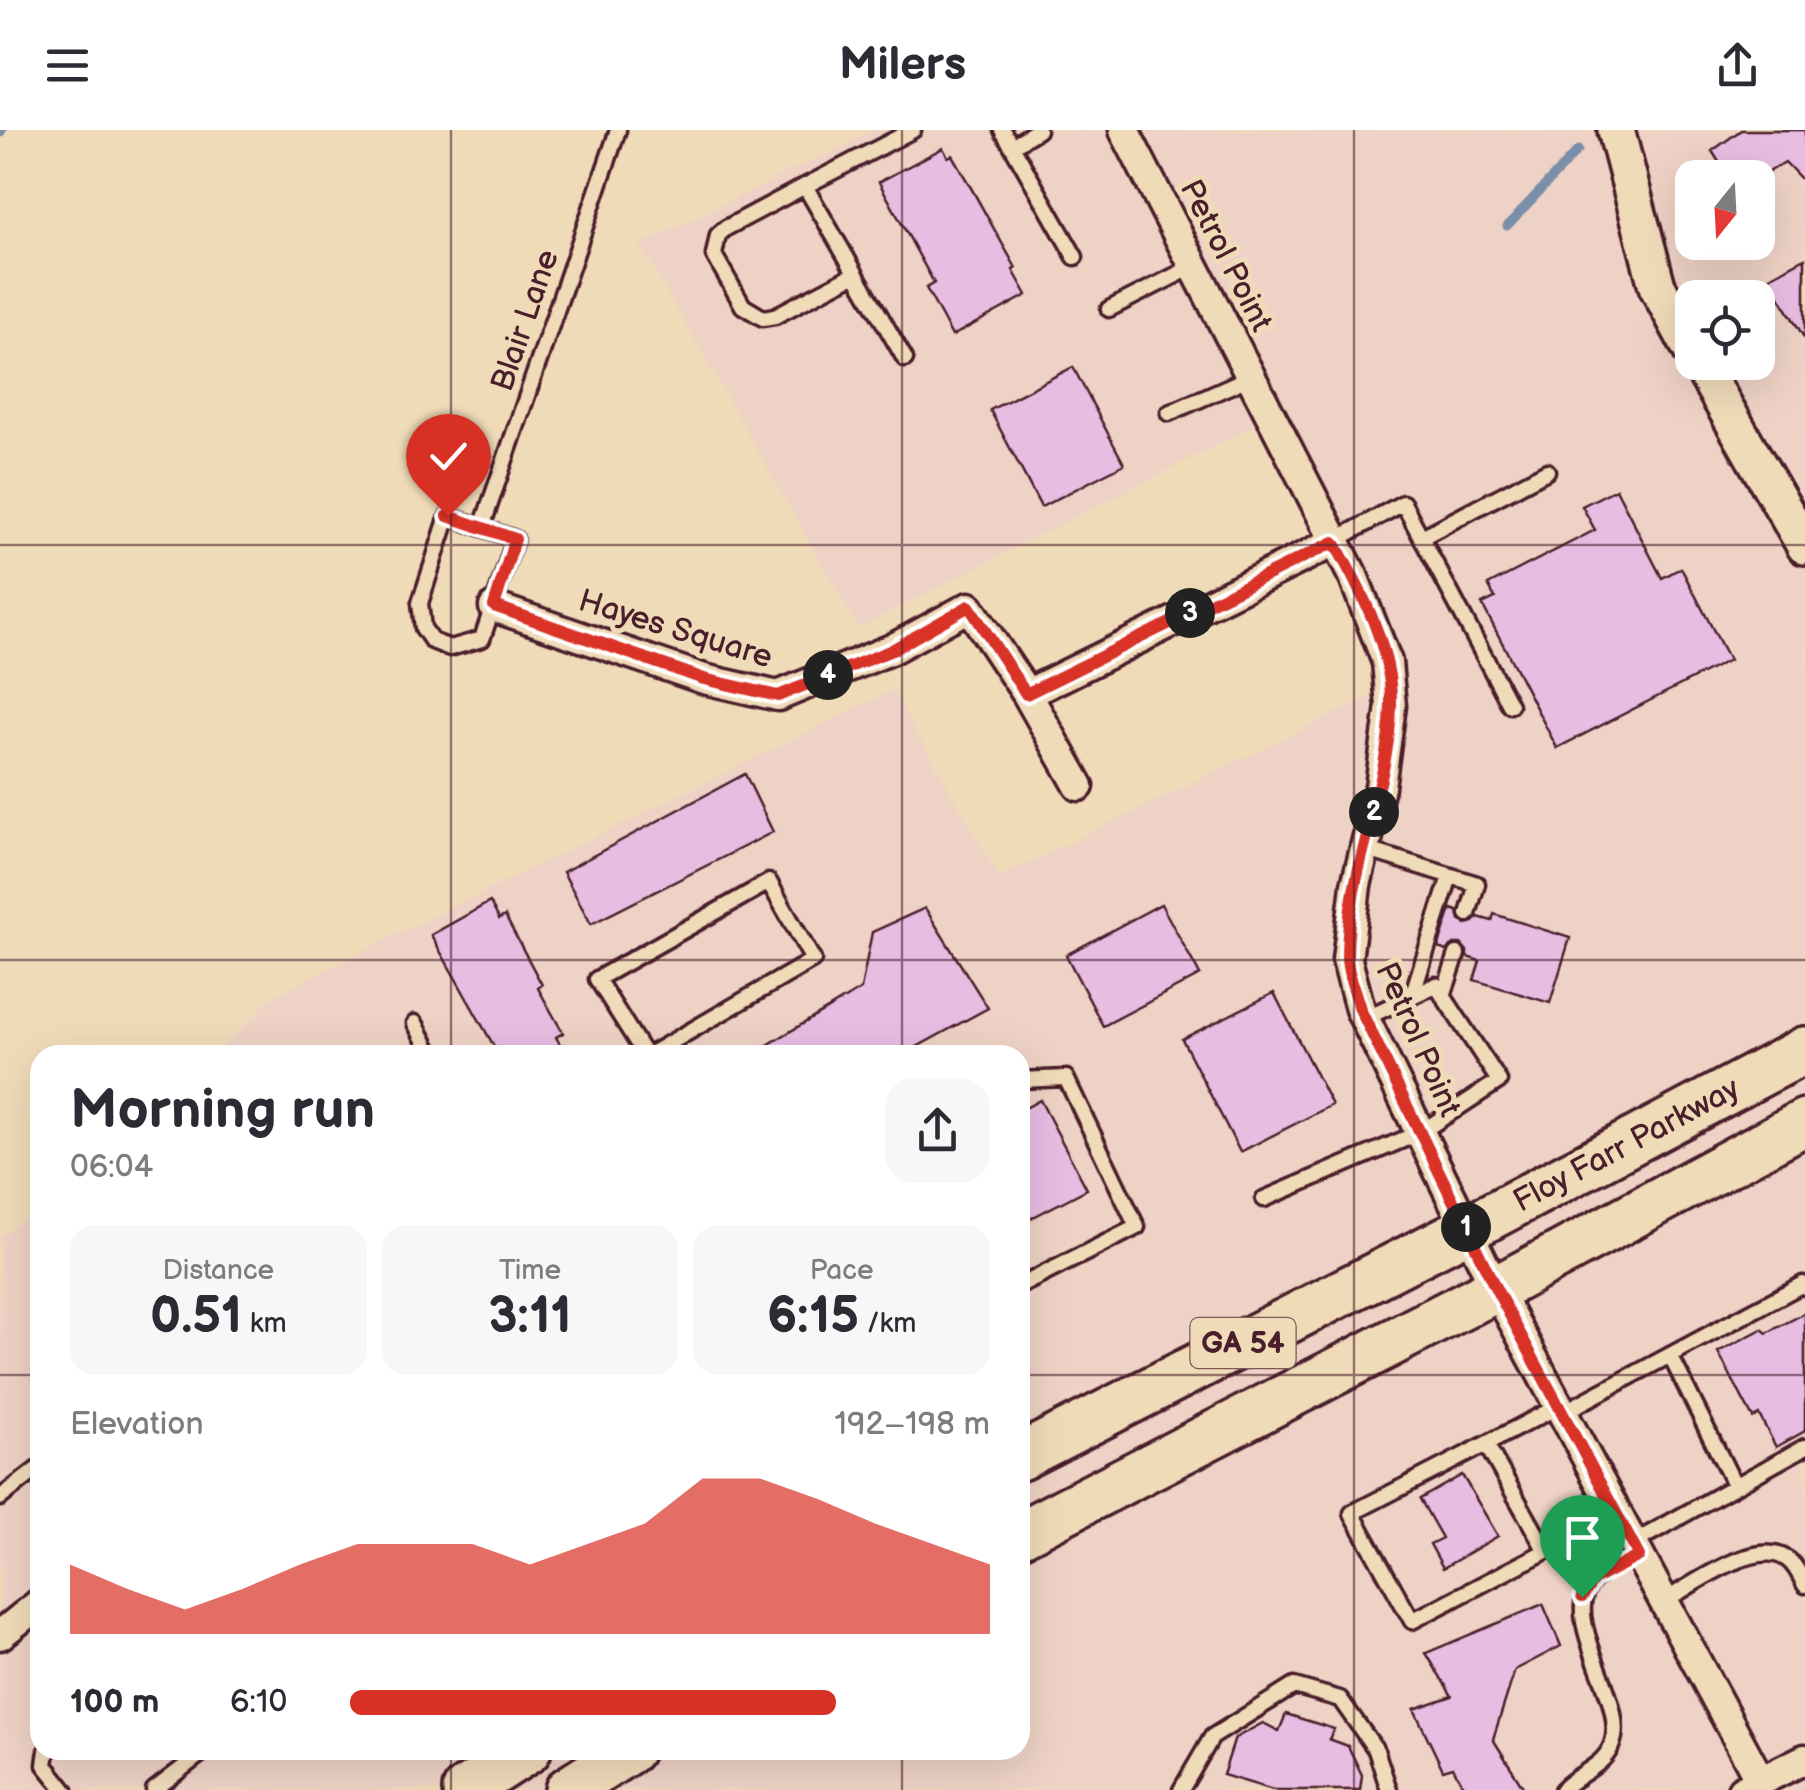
<!DOCTYPE html>
<html lang="en">
<head>
<meta charset="utf-8">
<style>
	body { margin:0; font-family:"Balsamiq Sans",sans-serif; background:#f7f7f7; color:#2b2b33; height:100vh; display:flex; flex-direction:column; font-size:38px; white-space:nowrap }
	* { box-sizing:border-box; margin:0 }
	p { font-size:32px; color:#7c7c81 }
	.icon { flex:none; width:55px; height:55px; fill:none; stroke:currentColor; stroke-width:2; stroke-linecap:round; stroke-linejoin:round }
	.map { position:relative; flex:1; overflow:hidden }
	.panel { position:absolute; left:30px; top:915px; width:1000px; height:715px; display:flex; flex-direction:column; background:#fff; border-radius:30px; box-shadow:0 10px 40px #0002 }
	.panel>* { flex:none }
	.needle { width:65px; rotate:198deg }
	.controls { position:absolute; left:1675px; top:30px; display:grid; gap:20px }
	.controls a { display:grid; place-items:center; width:100px; height:100px; border-radius:20px; background:#fff; box-shadow:0 10px 40px #0002; font-size:50px }
	.pin { position:absolute; display:grid; place-items:center; width:85px; height:85px; color:#fff; margin:-102px -42px; border-radius:50% 50% 50% 0; rotate:-45deg; box-shadow:0 0 10px #0007 }
	.pin .icon { rotate:45deg }
	.km { position:absolute; width:50px; height:50px; margin:-25px; border-radius:50%; background:#222; color:#fff; font-size:28px; line-height:50px; text-align:center }
	.round { display:grid; place-items:center; flex:none; width:105px; height:105px; border-radius:30px; background:#f7f7f7 }
	.overview { display:flex; align-items:center; justify-content:space-between; height:170px; padding:0 40px }
	h1 { font-size:55px; font-weight:800; line-height:75px }
	.figures { display:grid; grid-template-columns:repeat(3,1fr); gap:15px; height:170px; padding:10px 40px }
	.figures div { display:grid; align-content:center; border-radius:25px; background:#f7f7f7; text-align:center }
	.figures b { font-size:50px; font-weight:800 }
	.figures small { font-size:28px; font-weight:400 }
	.figures p { font-size:28px }
	.chart { height:280px; padding:20px 40px }
	.chart p { display:flex; justify-content:space-between }
	.chart svg { width:100%; height:180px; margin-top:10px; fill:#d93025; opacity:.7 }
	ul { padding:0 40px; list-style:none; font-size:32px }
	li { display:grid; grid-template-columns:160px 120px 1fr; align-items:center; height:75px }
	li i { height:25px; border-radius:12px; background:#d93025 }
	header { display:flex; justify-content:space-between; align-items:center; height:130px; padding:0 40px; background:#fff; font-size:45px; font-weight:800 }
	.map>svg:first-child { display:block }
	.built { fill:#eed2c5; fill-rule:evenodd }
	.lines { fill:none; stroke-linecap:round; stroke-linejoin:round }
	.stream { stroke:#798ea8; stroke-width:9 }
	.building { fill:#e8bde2; stroke:#4a1f2b; stroke-width:2.5 }
	.service-casing { stroke:#4a1f2b; stroke-width:21 }
	.minor-casing { stroke:#4a1f2b; stroke-width:35 }
	.tertiary-casing { stroke:#4a1f2b; stroke-width:42 }
	.primary-casing { stroke:#4a1f2b; stroke-width:52 }
	.service { stroke:#f0dbb9; stroke-width:14 }
	.minor { stroke:#f0dbb9; stroke-width:28 }
	.tertiary { stroke:#f0dbb9; stroke-width:35 }
	.primary { stroke:#f0dbb9; stroke-width:45 }
	.route-casing { stroke:#fff; stroke-width:20 }
	.route { stroke:#d93025; stroke-width:12 }
	.grid { fill:none; stroke:#4a1f2b; stroke-width:2.5; stroke-opacity:0.55 }
	.labels { text-anchor:middle; stroke-width:10; stroke-linejoin:round; paint-order:stroke }
	.shield { fill:#f0dbb9; stroke:#7c5756; stroke-width:2.5 }
	.shield-label { font-size:30px; font-weight:bold; fill:#4a1f2b }
	.street-label { font-size:32px; fill:#4a1f2b; stroke:#f0dbb9 }
</style>
</head>
<body>
<header><svg class="icon" aria-label="menu" viewBox="0 0 24 24"><path d="M4 6h16M4 12h16M4 18h16"/></svg>Milers<svg class="icon" aria-label="share" viewBox="0 0 24 24"><path d="M12 15V3M7 8l5-5 5 5M5 13v7h14v-7"/></svg></header>
<div class="map">
<svg width="1805" height="1660" viewBox="0 0 1805 1660">
	<rect width="100%" height="100%" fill="#f0dbb9"/>
	<filter id="ink" filterUnits="userSpaceOnUse"><feTurbulence type="fractalNoise" baseFrequency=".01" numOctaves="2"/><feDisplacementMap in="SourceGraphic" scale="20" xChannelSelector="R" yChannelSelector="G"/><feConvolveMatrix kernelMatrix="1 2 1 2 8 2 1 2 1" color-interpolation-filters="sRGB"/></filter>
	<g filter="url(#ink)">
		<!-- built -->
		<path class="built" d="M 874,0 L 1805,0 L 1805,1660 L 0,1660 L 0,1106 L 40,1079 L 40,1620 L 1020,1620 L 1020,925 L 215,925 L 273,866 L 892,560 L 1000,747 L 1403,550 L 1260,293 L 859,498 L 640,115 ZM 1692,48 L 1758,48 L 1758,112 L 1692,112 ZM 1692,168 L 1758,168 L 1758,232 L 1692,232 Z"/>
		<g class="lines">
			<!-- stream -->
			<path class="stream" d="M 0,3 L 2,0
				M 1507,96 L 1578,20"/>
		</g>
		<!-- building -->
		<path class="building" d="M 1741,0 L 1805,0 L 1805,53 L 1785,32 L 1759,48 L 1729,48 L 1712,21 Z
			M 943,18 L 948,27 L 952,25 L 970,56 L 1016,138 L 1013,140 L 1027,165 L 952,206 L 926,158 L 934,153 L 879,52 Z
			M 1805,128 L 1805,209 L 1768,148 Z
			M 1073,237 L 1124,334 L 1041,377 L 990,280 Z
			M 1616,359 L 1662,448 L 1681,438 L 1729,530 L 1557,618 L 1482,474 L 1495,468 L 1488,455 L 1595,400 L 1582,376 Z
			M 745,644 L 773,702 L 591,794 L 563,742 Z
			M 490,772 L 499,789 L 505,786 L 542,855 L 538,858 L 563,903 L 556,907 L 566,925 L 499,925 L 431,805 Z
			M 1161,774 L 1200,845 L 1103,896 L 1066,825 Z
			M 925,778 L 988,878 L 902,925 L 751,925 L 861,859 L 872,802 Z
			M 1451,779 L 1458,781 L 1460,790 L 1466,794 L 1474,792 L 1478,787 L 1492,791 L 1494,784 L 1570,808 L 1550,873 L 1474,850 L 1480,831 L 1467,827 L 1467,821 L 1461,814 L 1454,814 L 1447,821 L 1438,818 Z
			M 1274,863 L 1332,975 L 1240,1022 L 1182,909 Z
			M 1040,970 L 1087,1059 L 1020,1094 L 1020,981 Z
			M 1805,1183 L 1805,1301 L 1776,1317 L 1759,1285 L 1753,1288 L 1718,1222 L 1762,1199 L 1767,1203 Z
			M 1462,1345 L 1498,1406 L 1443,1438 L 1430,1414 L 1442,1408 L 1420,1369 Z
			M 1543,1474 L 1561,1516 L 1515,1540 L 1493,1609 L 1525,1660 L 1465,1660 L 1453,1637 L 1443,1640 L 1414,1579 L 1452,1566 L 1426,1523 Z
			M 1286,1584 L 1334,1599 L 1329,1609 L 1348,1616 L 1362,1645 L 1360,1660 L 1273,1660 L 1223,1645 L 1235,1608 L 1263,1593 L 1279,1601 Z"/>
		<g class="lines">
			<!-- service casing -->
			<g class="service-casing">
				<path id="service" d="M 1002,0 L 1012,16
					M 1038,0 L 1012,16 L 1075,127
					M 805,56 L 726,98 L 718,105 L 714,125 L 743,176 L 763,188 L 775,186 L 855,144
					M 1109,179 L 1194,136
					M 905,229 L 805,56 L 913,0
					M 1169,283 L 1250,247
					M 448,386 L 515,409 L 482,509 L 450,518 L 432,511 L 423,498 L 420,473 Z
					M 482,397 L 618,0
					M 1422,407 L 1547,341
					M 1334,411 L 1403,373 L 1510,575
					M 1365,719 L 1477,754 L 1468,784
					M 1412,866 L 1450,746
					M 1443,866 L 1457,824
					M 415,893 L 432,925
					M 645,925 L 597,849 L 769,752 L 813,830 L 649,925
					M 1020,950 L 1066,948 L 1137,1097 L 1020,1156
					M 1264,1069 L 1421,1002 L 1499,951 L 1436,855 L 1365,888
					M 1670,1225 L 1735,1356
					M 1559,1276 L 1486,1314 L 1546,1421 L 1617,1384
					M 1562,1283 L 1803,1154 L 1805,1157
					M 1486,1314 L 1352,1383 L 1412,1491 L 1546,1421
					M 0,1368 L 40,1337
					M 1633,1413 L 1805,1317
					M 1664,1471 C 1691,1456 1757,1407 1787,1429 C 1795,1434 1801,1447 1805,1455
					M 47,1620 L 45,1635 L 65,1660
					M 154,1660 L 206,1620
					M 1181,1660 L 1212,1607 L 1294,1556 L 1340,1569 L 1376,1620 L 1389,1660
					M 1562,1660 C 1580,1641 1609,1636 1614,1607 C 1622,1564 1560,1487 1592,1452 C 1602,1440 1625,1433 1639,1426"/>
			</g>
			<!-- minor casing -->
			<g class="minor-casing">
				<path id="minor" d="M 1124,0 L 1354,448 L 1387,532 L 1391,576 L 1380,657 L 1356,755 L 1347,830 L 1360,879 L 1496,1159 L 1760,1650
					M 494,477 L 704,549 L 778,566 L 892,519 L 969,477 L 1027,564 L 1079,656
					M 1027,564 L 1334,412
					M 0,1505 L 40,1473
					M 1742,1660 L 1805,1629"/>
			</g>
			<!-- tertiary casing -->
			<g class="tertiary-casing">
				<path id="tertiary" d="M 1616,0 L 1657,156 L 1692,221
					M 1699,232 L 1805,416"/>
			</g>
			<!-- primary casing -->
			<g class="primary-casing">
				<path id="primary" d="M 1020,1327 L 1467,1099 L 1805,920
					M 1020,1404 L 1496,1159 L 1805,992
					M 466,1660 L 528,1620
					M 568,1660 L 630,1620"/>
			</g>
			<!-- service -->
			<use href="#service" class="service"/>
			<!-- minor -->
			<use href="#minor" class="minor"/>
			<!-- tertiary -->
			<use href="#tertiary" class="tertiary"/>
			<!-- primary -->
			<use href="#primary" class="primary"/>
		</g>
	</g>
	<g class="lines" filter="url(#ink)">
		<!-- route casing -->
		<g class="route-casing">
			<path id="route" d="M 448,386 L 515,409 L 494,476 L 704,549 L 778,566 L 892,520 L 969,476 L 1026,564 L 1334,412 C 1361,460 1393,520 1391,577 C 1388,662 1347,742 1347,827 C 1347,844 1356,863 1360,879 L 1496,1159 L 1639,1426 L 1593,1450 L 1582,1467"/>
		</g>
		<!-- route -->
		<use href="#route" class="route"/>
	</g>
	<!-- grid -->
	<path class="grid" d="M 451,0 L 451,925M 902,0 L 902,925M 1354,0 L 1354,1660M 0,415 L 1805,415M 0,830 L 1805,830M 0,1245 L 40,1245M 1020,1245 L 1805,1245M 451,1620 L 451,1660M 902,1620 L 902,1660"/>
	<g class="labels">
		<!-- shield labels -->
		<rect class="shield" x="1190.5" y="1188" width="105" height="50" rx="8"/>
		<g class="shield-label">
			<text x="1243" y="1223">GA 54</text>
		</g>
		<!-- street labels -->
		<g class="street-label">
			<text transform="translate(1227 125) rotate(63)" y="11">Petrol Point</text>
			<text transform="translate(524 190) rotate(-71)" y="11">Blair Lane</text>
			<text transform="translate(676 498) rotate(17)" y="11">Hayes Square</text>
			<text transform="translate(1419 909) rotate(66)" y="11">Petrol Point</text>
			<text transform="translate(1626 1014) rotate(-28)" y="11">Floy Farr Parkway</text>
		</g>
	</g>
</svg>
<div class="controls">
<a><svg class="needle" viewBox="-14 -14 28 28"><path d="M0-13l5 13h-10z" fill="#e53935"/><path d="M0 13l5-13h-10z" fill="#7c7c81"/></svg></a>
<a><svg class="icon" aria-label="locate" viewBox="0 0 24 24"><circle cx="12" cy="12" r="6"/><path d="M12 2v4M12 18v4M2 12h4M18 12h4"/></svg></a>
</div>
<div class="pin" style="left:1582px;top:1467px;background:#1e9e55"><svg class="icon" aria-label="arrive" viewBox="0 0 24 24"><path d="M6 21V4h12l-3 4 3 4H6"/></svg></div>
<div class="pin" style="left:448px;top:386px;background:#d93025"><svg class="icon" aria-label="check" viewBox="0 0 24 24"><path d="M5 12l5 5 9-10"/></svg></div>
<b class="km" style="left:1466px;top:1097px">1</b>
<b class="km" style="left:1374px;top:682px">2</b>
<b class="km" style="left:1190px;top:483px">3</b>
<b class="km" style="left:828px;top:545px">4</b>
<section class="panel">
<div class="overview"><div><h1>Morning run</h1><p>06:04</p></div><a class="round"><svg class="icon" aria-label="share" viewBox="0 0 24 24"><path d="M12 15V3M7 8l5-5 5 5M5 13v7h14v-7"/></svg></a></div>
<div class="figures">
<div><p>Distance</p><b>0.51<small> km</small></b></div>
<div><p>Time</p><b>3:11</b></div>
<div><p>Pace</p><b>6:15<small> /km</small></b></div>
</div>
<div class="chart"><p><span>Elevation</span>192–198 m</p>
<svg viewBox="0 0 160 44" preserveAspectRatio="none"><path d="M0 44V27L10 33L20 38L30 33L40 27L50 22L60 22L70 22L80 27L90 22L100 17L110 6L120 6L130 11L140 17L150 22L160 27V44z"/></svg>
</div>
<ul>
<li><b>100 m</b>6:10<i style="width:76%"></i></li>
</ul>
</section>
</div>
</body>
</html>
